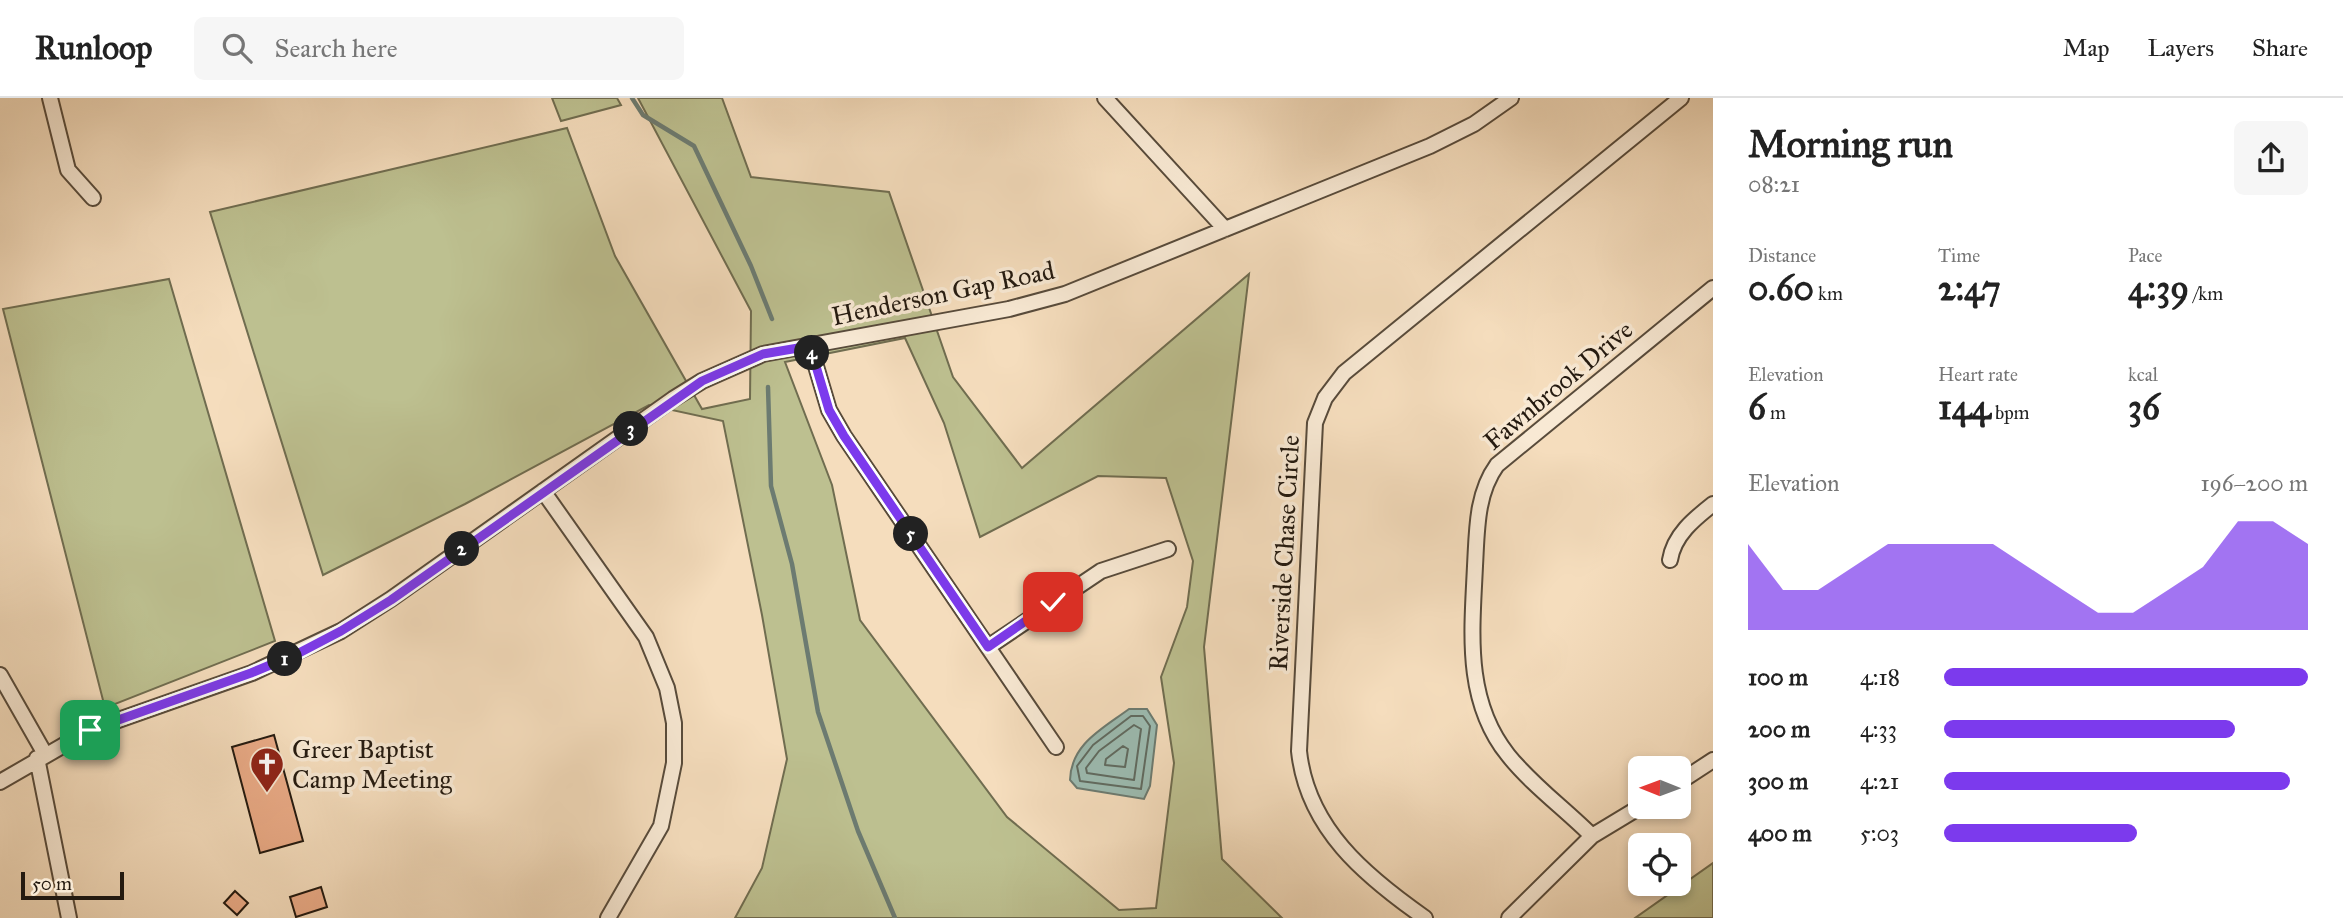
<!DOCTYPE html>
<html lang="en">
<head>
<meta charset="utf-8">
<style>
	body { margin:0; font-family:"IM FELL Great Primer",serif; background:#f6f6f6; color:#222; height:100vh; display:flex; flex-direction:column; font-size:26px; white-space:nowrap }
	* { box-sizing:border-box; margin:0 }
	p { font-size:23px; color:#767676 }
	.icon { flex:none; width:38px; height:38px; fill:none; stroke:currentColor; stroke-width:2; stroke-linecap:round; stroke-linejoin:round }
	.map { position:relative; flex:1; overflow:hidden }
	.panel { display:flex; flex-direction:column; background:#fff; width:630px }
	.panel>* { flex:none }
	.needle { width:46px; rotate:271deg }
	.tools { position:absolute; left:1628px; top:658px; display:grid; gap:14px }
	.tools a { display:grid; place-items:center; width:63px; height:63px; border-radius:10px; background:#fff; box-shadow:0 4px 10px #0003; font-size:35px }
	.scale { position:absolute; left:21px; bottom:18px; width:103px; box-sizing:border-box; padding-left:7px; border:4px solid #241a10; border-top:0; font-size:19px; line-height:24px; white-space:nowrap; color:#241a10; -webkit-text-stroke:5px #f8e9d4; paint-order:stroke }
	.pin { position:absolute; display:grid; place-items:center; width:60px; height:60px; color:#fff; margin:-30px; border-radius:14px; box-shadow:0 4px 10px #0006 }
	.km { position:absolute; width:35px; height:35px; margin:-18px; border-radius:50%; background:#222; color:#fff; font-size:19px; line-height:35px; text-align:center }
	.round { display:grid; place-items:center; flex:none; width:74px; height:74px; border-radius:10px; background:#f6f6f6 }
	.overview { display:flex; align-items:center; justify-content:space-between; height:119px; padding:0 35px }
	h1 { font-size:38px; font-weight:700; line-height:52px }
	.figures { display:grid; grid-template-columns:repeat(3,1fr); gap:10px; height:119px; padding:7px 35px }
	.figures div { display:grid; align-content:center }
	.figures b { font-size:35px; font-weight:700 }
	.figures small { font-size:19px; font-weight:400 }
	.figures p { font-size:19px }
	.chart { height:196px; padding:14px 35px }
	.chart p { display:flex; justify-content:space-between }
	.chart svg { width:100%; height:126px; margin-top:7px; fill:#7c3aed; opacity:.7 }
	ul { padding:0 35px; list-style:none; font-size:23px }
	li { display:grid; grid-template-columns:112px 84px 1fr; align-items:center; height:52px }
	li i { height:18px; border-radius:9px; background:#7c3aed }
	header { display:flex; align-items:center; gap:42px; box-sizing:border-box; height:98px; padding:0 35px; background:#fff; border-bottom:2px solid #e0e0e0 }
	header strong { font-size:33px }
	nav { display:flex; gap:38px; margin-inline-start:auto; font-size:24px }
	.search { width:490px; height:63px; background:#f6f6f6; display:flex; align-items:center; gap:18px; box-sizing:border-box; padding:0 24px; border-radius:10px; color:#767676; font-size:26px }
	main { display:flex; flex:1; min-height:0 }
	.map>svg:first-child { display:block }
	.green { fill:#bdc090; stroke:#706d50; stroke-width:2; fill-rule:evenodd }
	.water { fill:#9cbcb2; stroke:#6c7b71; stroke-width:2 }
	.lines { fill:none; stroke-linecap:round; stroke-linejoin:round }
	.shore { stroke:#606b61; stroke-width:2 }
	.stream { stroke:#6c7b71; stroke-width:4.5 }
	.building { fill:#eaab87; stroke:#241a10; stroke-width:2 }
	.minor-casing { stroke:#584b3b; stroke-width:18 }
	.minor { stroke:#f8e9d4; stroke-width:14 }
	.route-casing { stroke:#fff; stroke-width:14 }
	.route { stroke:#7c3aed; stroke-width:9 }
	.labels { text-anchor:middle; stroke-width:7; stroke-linejoin:round; paint-order:stroke }
	.street-label { font-size:26px; fill:#241a10; stroke:#f8e9d4 }
	.poi-label { font-size:26px; fill:#241a10; stroke:#f8e9d4; text-anchor:start }
</style>
</head>
<body>
<header>
<strong>Runloop</strong>
<div class="search"><svg class="icon" aria-label="search" viewBox="0 0 24 24"><circle cx="10" cy="10" r="6"/><path d="M15 15l6 6"/></svg>Search here</div>
<nav><a>Map</a><a>Layers</a><a>Share</a></nav>
</header>
<main>
<div class="map">
<svg width="1713" height="820" viewBox="0 0 1713 820">
	<rect width="100%" height="100%" fill="#f5ddbd"/>
	<filter id="stains"><feTurbulence type="fractalNoise" baseFrequency=".00286" numOctaves="4"/><feColorMatrix values="0 0 0 0 .2 0 0 0 0 .09 0 0 0 0 .02 0 0 0 .5 -.17"/></filter>
	<radialGradient id="worn" r=".72"><stop offset=".6" stop-color="#630" stop-opacity="0"/><stop offset="1" stop-color="#630" stop-opacity=".3"/></radialGradient>
	<!-- green -->
	<path class="green" d="M 552,0 L 617,0 L 621,7 L 561,23 Z
		M 638,0 L 722,0 L 751,79 L 889,94 L 953,279 L 1022,370 L 1249,176 L 1204,549 L 1222,761 L 1282,820 L 735,820 L 762,770 L 787,661 L 762,517 L 723,323 L 649,307 L 465,406 L 323,477 L 210,114 L 567,30 L 615,158 L 702,311 L 750,301 L 751,213 ZM 905,240 L 944,325 L 980,439 L 1098,378 L 1166,380 L 1193,463 L 1187,509 L 1161,579 L 1174,665 L 1156,810 L 1119,812 L 1007,719 L 860,522 L 832,387 L 785,264 Z
		M 169,181 L 275,543 L 105,610 L 3,211 Z
		M 1713,765 L 1713,820 L 1635,820 Z"/>
	<!-- water -->
	<path class="water" d="M 1129,611 L 1147,611 L 1157,627 L 1150,688 L 1144,701 L 1077,690 L 1070,682 C 1071,646 1102,631 1129,611 Z"/>
	<g class="lines">
		<!-- shore -->
		<path class="shore" d="M 1131,618 L 1143,618 L 1150,628 L 1141,691 L 1080,683 L 1077,668 L 1093,647 Z
			M 1134,627 L 1141,631 L 1134,682 L 1087,675 L 1086,670 L 1099,653 Z
			M 1123,648 L 1128,651 L 1125,669 L 1105,667 L 1106,661 Z"/>
		<!-- stream -->
		<path class="stream" d="M 632,0 L 643,17 L 694,48 L 751,168 L 772,221
			M 768,289 L 771,388 L 792,466 L 818,614 L 858,733 L 895,820"/>
	</g>
	<!-- building -->
	<path class="building" d="M 274,637 L 303,743 L 260,755 L 232,649 Z
		M 321,789 L 327,809 L 296,819 L 290,799 Z
		M 235,793 L 248,805 L 237,817 L 224,805 Z"/>
	<g class="lines">
		<!-- minor casing -->
		<g class="minor-casing">
			<path id="minor" d="M 50,0 L 68,72 L 93,100
				M 1105,0 L 1225,131
				M 810,248 L 829,312 L 844,338 L 1056,649
				M 543,393 L 646,539 L 667,590 L 674,625 L 674,665 L 661,728 L 608,820
				M 1670,462 C 1674,437 1694,421 1713,406
				M 988,549 L 1101,473 L 1168,451
				M 0,577 L 45,656
				M 37,660 L 69,820
				M 0,684 L 90,632 L 252,575 L 341,533 L 391,501 L 673,301 L 702,283 L 763,256 L 1009,211 L 1065,196 L 1430,48 L 1474,26 L 1511,0
				M 1678,685 L 1713,662
				M 1592,738 C 1565,711 1532,687 1508,657 C 1464,602 1472,534 1475,468 C 1477,433 1476,396 1497,367 L 1713,190
				M 1425,820 C 1365,778 1307,730 1299,653 L 1315,325 L 1325,300 L 1344,275 L 1681,0
				M 1509,820 L 1592,738 L 1640,709"/>
		</g>
		<!-- minor -->
		<use href="#minor" class="minor"/>
	</g>
	<g class="lines">
		<!-- route casing -->
		<g class="route-casing">
			<path id="route" d="M 90,632 L 251,575 L 299,555 L 341,533 L 391,502 L 702,283 L 763,256 L 810,248 L 829,312 L 844,338 L 988,549 L 1053,504"/>
		</g>
		<!-- route -->
		<use href="#route" class="route"/>
	</g>
	<!-- icons -->
	<defs>
		<g id="church-pin" transform="scale(1.75)"><path d="M0 17L-7.5 6A9.5 9.5 0 1 1 7.5 6Z" fill="#8f2418" stroke="#f8e9d4"/><path d="M-1.2-6h2.4v3.5h3.3v2.4h-3.3V6h-2.4V-.1h-3.3v-2.4h3.3Z" fill="#fff"/></g>
	</defs>
	<g fill-rule="evenodd">
		<use href="#church-pin" x="267" y="666"/>
	</g>
	<g class="labels">
		<!-- street labels -->
		<g class="street-label">
			<text transform="translate(943 195) rotate(-12)" y="9">Henderson Gap Road</text>
			<text transform="translate(1558 287) rotate(-40)" y="9">Fawnbrook Drive</text>
			<text transform="translate(1284 455) rotate(-87)" y="9">Riverside Chase Circle</text>
		</g>
		<!-- poi labels -->
		<g class="poi-label">
			<text x="292" y="660">Greer Baptist<tspan x="292" dy="30">Camp Meeting</tspan></text>
		</g>
	</g>
	<rect width="100%" height="100%" filter="url(#stains)"/>
	<rect width="100%" height="100%" fill="url(#worn)"/>
</svg>
<div class="tools">
<a><svg class="needle" viewBox="-14 -14 28 28"><path d="M0-13l5 13h-10z" fill="#e53935"/><path d="M0 13l5-13h-10z" fill="#767676"/></svg></a>
<a><svg class="icon" aria-label="locate" viewBox="0 0 24 24"><circle cx="12" cy="12" r="6"/><path d="M12 2v4M12 18v4M2 12h4M18 12h4"/></svg></a>
</div>
<div class="scale">50 m</div>
<div class="pin" style="left:90px;top:632px;background:#1e9e55"><svg class="icon" aria-label="arrive" viewBox="0 0 24 24"><path d="M6 21V4h12l-3 4 3 4H6"/></svg></div>
<div class="pin" style="left:1053px;top:504px;background:#d93025"><svg class="icon" aria-label="check" viewBox="0 0 24 24"><path d="M5 12l5 5 9-10"/></svg></div>
<b class="km" style="left:285px;top:561px">1</b>
<b class="km" style="left:462px;top:451px">2</b>
<b class="km" style="left:631px;top:331px">3</b>
<b class="km" style="left:812px;top:255px">4</b>
<b class="km" style="left:911px;top:436px">5</b>
</div>
<section class="panel">
<div class="overview"><div><h1>Morning run</h1><p>08:21</p></div><a class="round"><svg class="icon" aria-label="share" viewBox="0 0 24 24"><path d="M12 15V3M7 8l5-5 5 5M5 13v7h14v-7"/></svg></a></div>
<div class="figures">
<div><p>Distance</p><b>0.60<small> km</small></b></div>
<div><p>Time</p><b>2:47</b></div>
<div><p>Pace</p><b>4:39<small> /km</small></b></div>
</div>
<div class="figures">
<div><p>Elevation</p><b>6<small> m</small></b></div>
<div><p>Heart rate</p><b>144<small> bpm</small></b></div>
<div><p>kcal</p><b>36</b></div>
</div>
<div class="chart"><p><span>Elevation</span>196–200 m</p>
<svg viewBox="0 0 160 44" preserveAspectRatio="none"><path d="M0 44V14L10 30L20 30L30 22L40 14L50 14L60 14L70 14L80 22L90 30L100 38L110 38L120 30L130 22L140 6L150 6L160 14V44z"/></svg>
</div>
<ul>
<li><b>100 m</b>4:18<i style="width:100%"></i></li>
<li><b>200 m</b>4:33<i style="width:80%"></i></li>
<li><b>300 m</b>4:21<i style="width:95%"></i></li>
<li><b>400 m</b>5:03<i style="width:53%"></i></li>
</ul>
</section>
</main>
</body>
</html>
